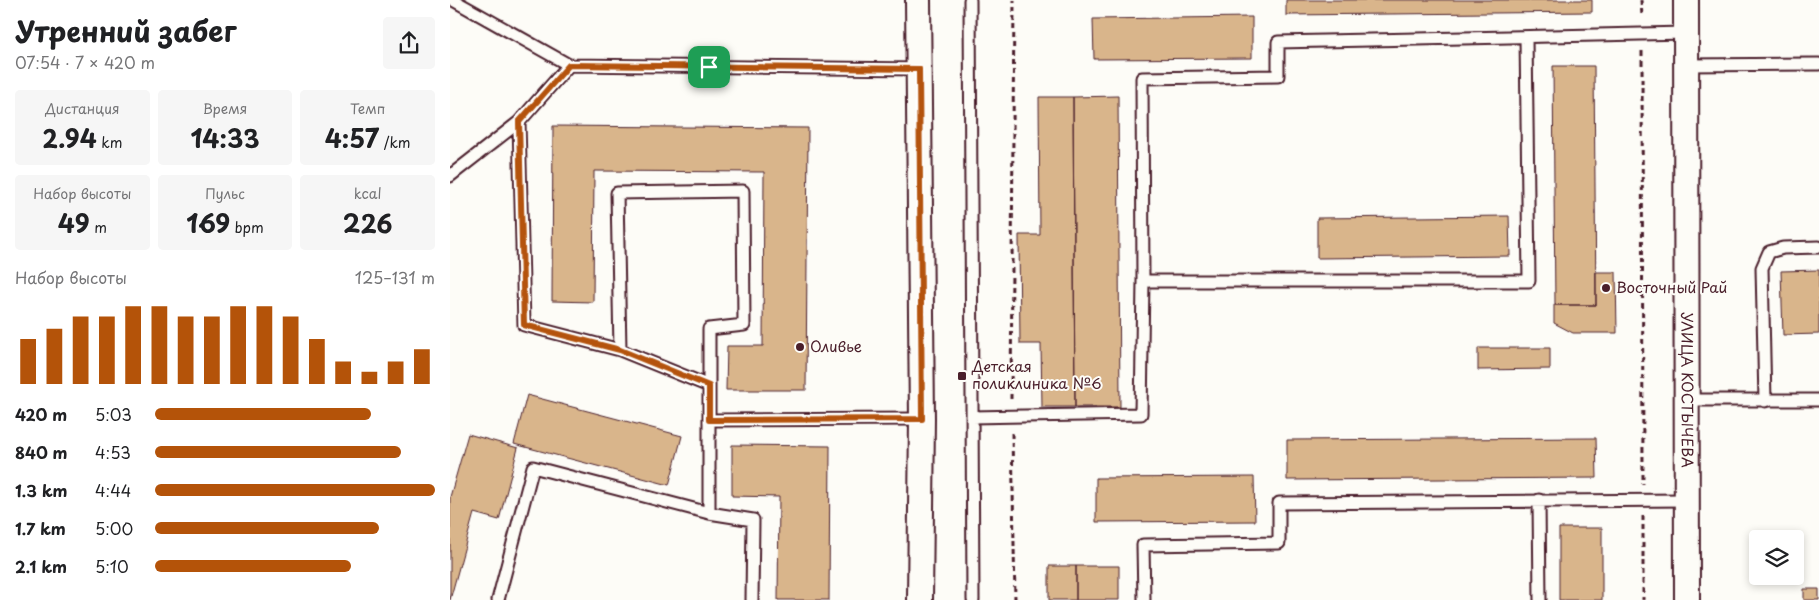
<!DOCTYPE html>
<html lang="ru">
<head>
<meta charset="utf-8">
<style>
	body { margin:0; font-family:"Playpen Sans",sans-serif; background:#f6f6f6; color:#202124; height:100vh; display:flex; flex-direction:column; font-size:19px; white-space:nowrap }
	* { box-sizing:border-box; margin:0 }
	p { font-size:16px; color:#757577 }
	.icon { flex:none; width:28px; height:28px; fill:none; stroke:currentColor; stroke-width:2; stroke-linecap:round; stroke-linejoin:round }
	.map { position:relative; flex:1; overflow:hidden }
	.panel { display:flex; flex-direction:column; background:#fff; width:450px }
	.panel>* { flex:none }
	.controls { position:absolute; left:1299px; top:530px; display:grid; gap:10px }
	.controls a { display:grid; place-items:center; width:55px; height:55px; border-radius:5px; background:#fff; box-shadow:0 2px 8px #0003; font-size:25px }
	.pin { position:absolute; display:grid; place-items:center; width:42px; height:42px; color:#fff; margin:-21px; border-radius:10px; box-shadow:0 2px 8px #0006 }
	.round { display:grid; place-items:center; flex:none; width:52px; height:52px; border-radius:5px; background:#f6f6f6 }
	.headline { display:flex; align-items:center; justify-content:space-between; height:85px; padding:0 15px }
	h1 { font-size:28px; font-weight:700; line-height:38px }
	.stats { display:grid; grid-template-columns:repeat(3,1fr); gap:8px; height:85px; padding:5px 15px }
	.stats div { display:grid; align-content:center; border-radius:5px; background:#f6f6f6; text-align:center }
	.stats b { font-size:25px; font-weight:700 }
	.stats small { font-size:14px; font-weight:400 }
	.stats p { font-size:14px }
	.chart { height:140px; padding:10px 15px }
	.chart p { display:flex; justify-content:space-between }
	.chart svg { width:100%; height:90px; margin-top:5px; stroke:#b45309; stroke-width:6 }
	ul { padding:0 15px; list-style:none; font-size:16px }
	li { display:grid; grid-template-columns:80px 60px 1fr; align-items:center; height:38px }
	li i { height:12px; border-radius:6px; background:#b45309 }
	main { display:flex; flex:1; min-height:0 }
	.map>svg:first-child { display:block }
	.building { fill:#d9b58b; stroke:#4a1f2b }
	.lines { fill:none; stroke-linecap:round; stroke-linejoin:round }
	.lane-casing { stroke:#4a1f2b; stroke-width:15 }
	.street-casing { stroke:#4a1f2b; stroke-width:28 }
	.path { stroke:#4a1f2b; stroke-width:3; stroke-dasharray:5 4; stroke-linecap:butt }
	.lane { stroke:#fdfcf7; stroke-width:11 }
	.street { stroke:#fdfcf7; stroke-width:24 }
	.route-casing { stroke:#fff; stroke-width:10 }
	.route { stroke:#b45309; stroke-width:6 }
	.poi-dot { fill:#4a1f2b; stroke:#fdfcf7; stroke-width:2 }
	.labels { text-anchor:middle; stroke-width:4; stroke-linejoin:round; paint-order:stroke }
	.poi-label { font-size:15px; fill:#4a1f2b; stroke:#fdfcf7; text-anchor:start }
	.street-label { font-size:15px; fill:#4a1f2b; stroke:#fdfcf7 }
</style>
</head>
<body>
<main>
<section class="panel">
<div class="headline"><div><h1>Утренний забег</h1><p>07:54 · 7 × 420 m</p></div><a class="round"><svg class="icon" aria-label="share" viewBox="0 0 24 24"><path d="M12 15V3M7 8l5-5 5 5M5 13v7h14v-7"/></svg></a></div>
<div class="stats">
<div><p>Дистанция</p><b>2.94<small> km</small></b></div>
<div><p>Время</p><b>14:33</b></div>
<div><p>Темп</p><b>4:57<small> /km</small></b></div>
</div>
<div class="stats">
<div><p>Набор высоты</p><b>49<small> m</small></b></div>
<div><p>Пульс</p><b>169<small> bpm</small></b></div>
<div><p>kcal</p><b>226</b></div>
</div>
<div class="chart"><p><span>Набор высоты</span>125–131 m</p>
<svg viewBox="0 0 160 44" preserveAspectRatio="none"><path d="M5 44V22M15 44V17M25 44V11M35 44V11M45 44V6M55 44V6M65 44V11M75 44V11M85 44V6M95 44V6M105 44V11M115 44V22M125 44V33M135 44V38M145 44V33M155 44V27"/></svg>
</div>
<ul>
<li><b>420 m</b>5:03<i style="width:77%"></i></li>
<li><b>840 m</b>4:53<i style="width:88%"></i></li>
<li><b>1.3 km</b>4:44<i style="width:100%"></i></li>
<li><b>1.7 km</b>5:00<i style="width:80%"></i></li>
<li><b>2.1 km</b>5:10<i style="width:70%"></i></li>
</ul>
</section>
<div class="map">
<svg width="1369" height="600" viewBox="0 0 1369 600">
	<rect width="100%" height="100%" fill="#fdfcf7"/>
	<filter id="ink" filterUnits="userSpaceOnUse"><feTurbulence type="fractalNoise" baseFrequency=".02" numOctaves="2"/><feDisplacementMap in="SourceGraphic" scale="10" xChannelSelector="R" yChannelSelector="G"/><feConvolveMatrix kernelMatrix="1 2 1 2 8 2 1 2 1" color-interpolation-filters="sRGB"/></filter>
	<g filter="url(#ink)">
		<!-- building -->
		<path class="building" d="M 836,0 L 1142,0 L 1142,12 L 836,15 Z
			M 802,17 L 802,58 L 644,59 L 643,19 Z
			M 1103,66 L 1144,66 L 1146,305 L 1105,305 Z
			M 668,96 L 670,407 L 625,407 L 623,97 Z
			M 589,97 L 623,97 L 625,407 L 592,407 L 591,344 L 570,344 L 569,235 L 590,235 Z
			M 103,126 L 358,128 L 356,390 L 276,390 L 277,346 L 313,346 L 314,172 L 144,171 L 143,302 L 102,301 Z
			M 1059,216 L 1060,256 L 867,258 L 867,218 Z
			M 1369,270 L 1369,334 L 1333,335 L 1331,271 Z
			M 1146,272 L 1166,272 L 1167,333 L 1123,333 L 1104,323 L 1104,305 L 1146,305 Z
			M 1028,348 L 1100,348 L 1100,369 L 1028,370 Z
			M 77,395 L 232,436 L 219,485 L 64,444 Z
			M 18,434 L 68,448 L 49,520 L 24,513 L 0,600 L 0,497 Z
			M 1146,438 L 1147,478 L 837,480 L 837,440 Z
			M 282,445 L 380,446 L 379,600 L 328,600 L 329,497 L 282,496 Z
			M 804,477 L 805,521 L 646,522 L 646,478 Z
			M 1109,528 L 1152,528 L 1152,600 L 1109,600 Z
			M 599,566 L 626,566 L 626,600 L 599,600 Z
			M 626,566 L 669,566 L 669,600 L 626,600 Z
			M 1354,589 L 1369,589 L 1369,600 L 1354,600 Z"/>
		<g class="lines">
			<!-- lane casing -->
			<g class="lane-casing">
				<path id="lane" d="M 3,0 L 119,65
					M 520,0 L 523,600
					M 1235,65 L 1369,64
					M 0,176 L 69,122
					M 693,281 L 1079,281 L 1076,37
					M 170,350 L 259,386
					M 1237,400 L 1369,400
					M 1315,401 L 1312,268 L 1319,252 L 1333,248 L 1369,247
					M 522,417 L 691,414 L 693,281 L 692,78 L 828,76 L 828,42 L 1235,33
					M 259,420 L 259,329 L 294,325 L 293,191 L 167,193 L 170,350 L 74,325 L 69,122 L 119,65 L 469,69
					M 1089,500 L 1090,600
					M 48,600 L 83,467 L 259,513
					M 302,600 L 303,520 L 259,513 L 259,420 L 472,419
					M 694,600 L 693,545 L 829,543 L 829,503 L 1237,500"/>
			</g>
			<!-- street casing -->
			<g class="street-casing">
				<g id="street">
					<path d="M 468,0 L 472,419 L 470,600"/>
					<path id="s1" d="M 1236,0 L 1237,600"/>
				</g>
			</g>
			<!-- path -->
			<path class="path" d="M 1191,0 L 1192,17
				M 1192,51 L 1193,484
				M 561,399 L 564,0
				M 562,433 L 565,600
				M 1193,516 L 1193,600"/>
			<!-- lane -->
			<use href="#lane" class="lane"/>
			<!-- street -->
			<use href="#street" class="street"/>
		</g>
	</g>
	<g class="lines" filter="url(#ink)">
		<!-- route casing -->
		<g class="route-casing">
			<path id="route" d="M 119,65 L 469,69 L 472,419 L 259,420 L 259,386 L 170,350 L 74,325 L 69,122 Z"/>
		</g>
		<!-- route -->
		<use href="#route" class="route"/>
	</g>
	<!-- markers -->
	<g class="poi-dot">
		<circle cx="1156" cy="288" r="5"/>
		<circle cx="350" cy="347" r="5"/>
		<rect x="507" y="371" width="10" height="10" rx="2.5"/>
	</g>
	<g class="labels">
		<!-- poi labels -->
		<g class="poi-label">
			<text x="1166" y="293">Восточный Рай</text>
			<text x="360" y="352">Оливье</text>
			<text x="522" y="372">Детская<tspan x="522" dy="17">поликлиника №6</tspan></text>
		</g>
		<!-- street labels -->
		<g class="street-label">
			<text dy="5" stroke="none"><textPath href="#s1" startOffset="390">УЛИЦА КОСТЫЧЕВА</textPath></text>
		</g>
	</g>
</svg>
<div class="controls">
<a><svg class="icon" aria-label="layers" viewBox="0 0 24 24"><path d="M12 4l9 5-9 5-9-5zM3 14l9 5 9-5"/></svg></a>
</div>
<div class="pin" style="left:259px;top:67px;background:#1e9e55"><svg class="icon" aria-label="arrive" viewBox="0 0 24 24"><path d="M6 21V4h12l-3 4 3 4H6"/></svg></div>
</div>
</main>
</body>
</html>
